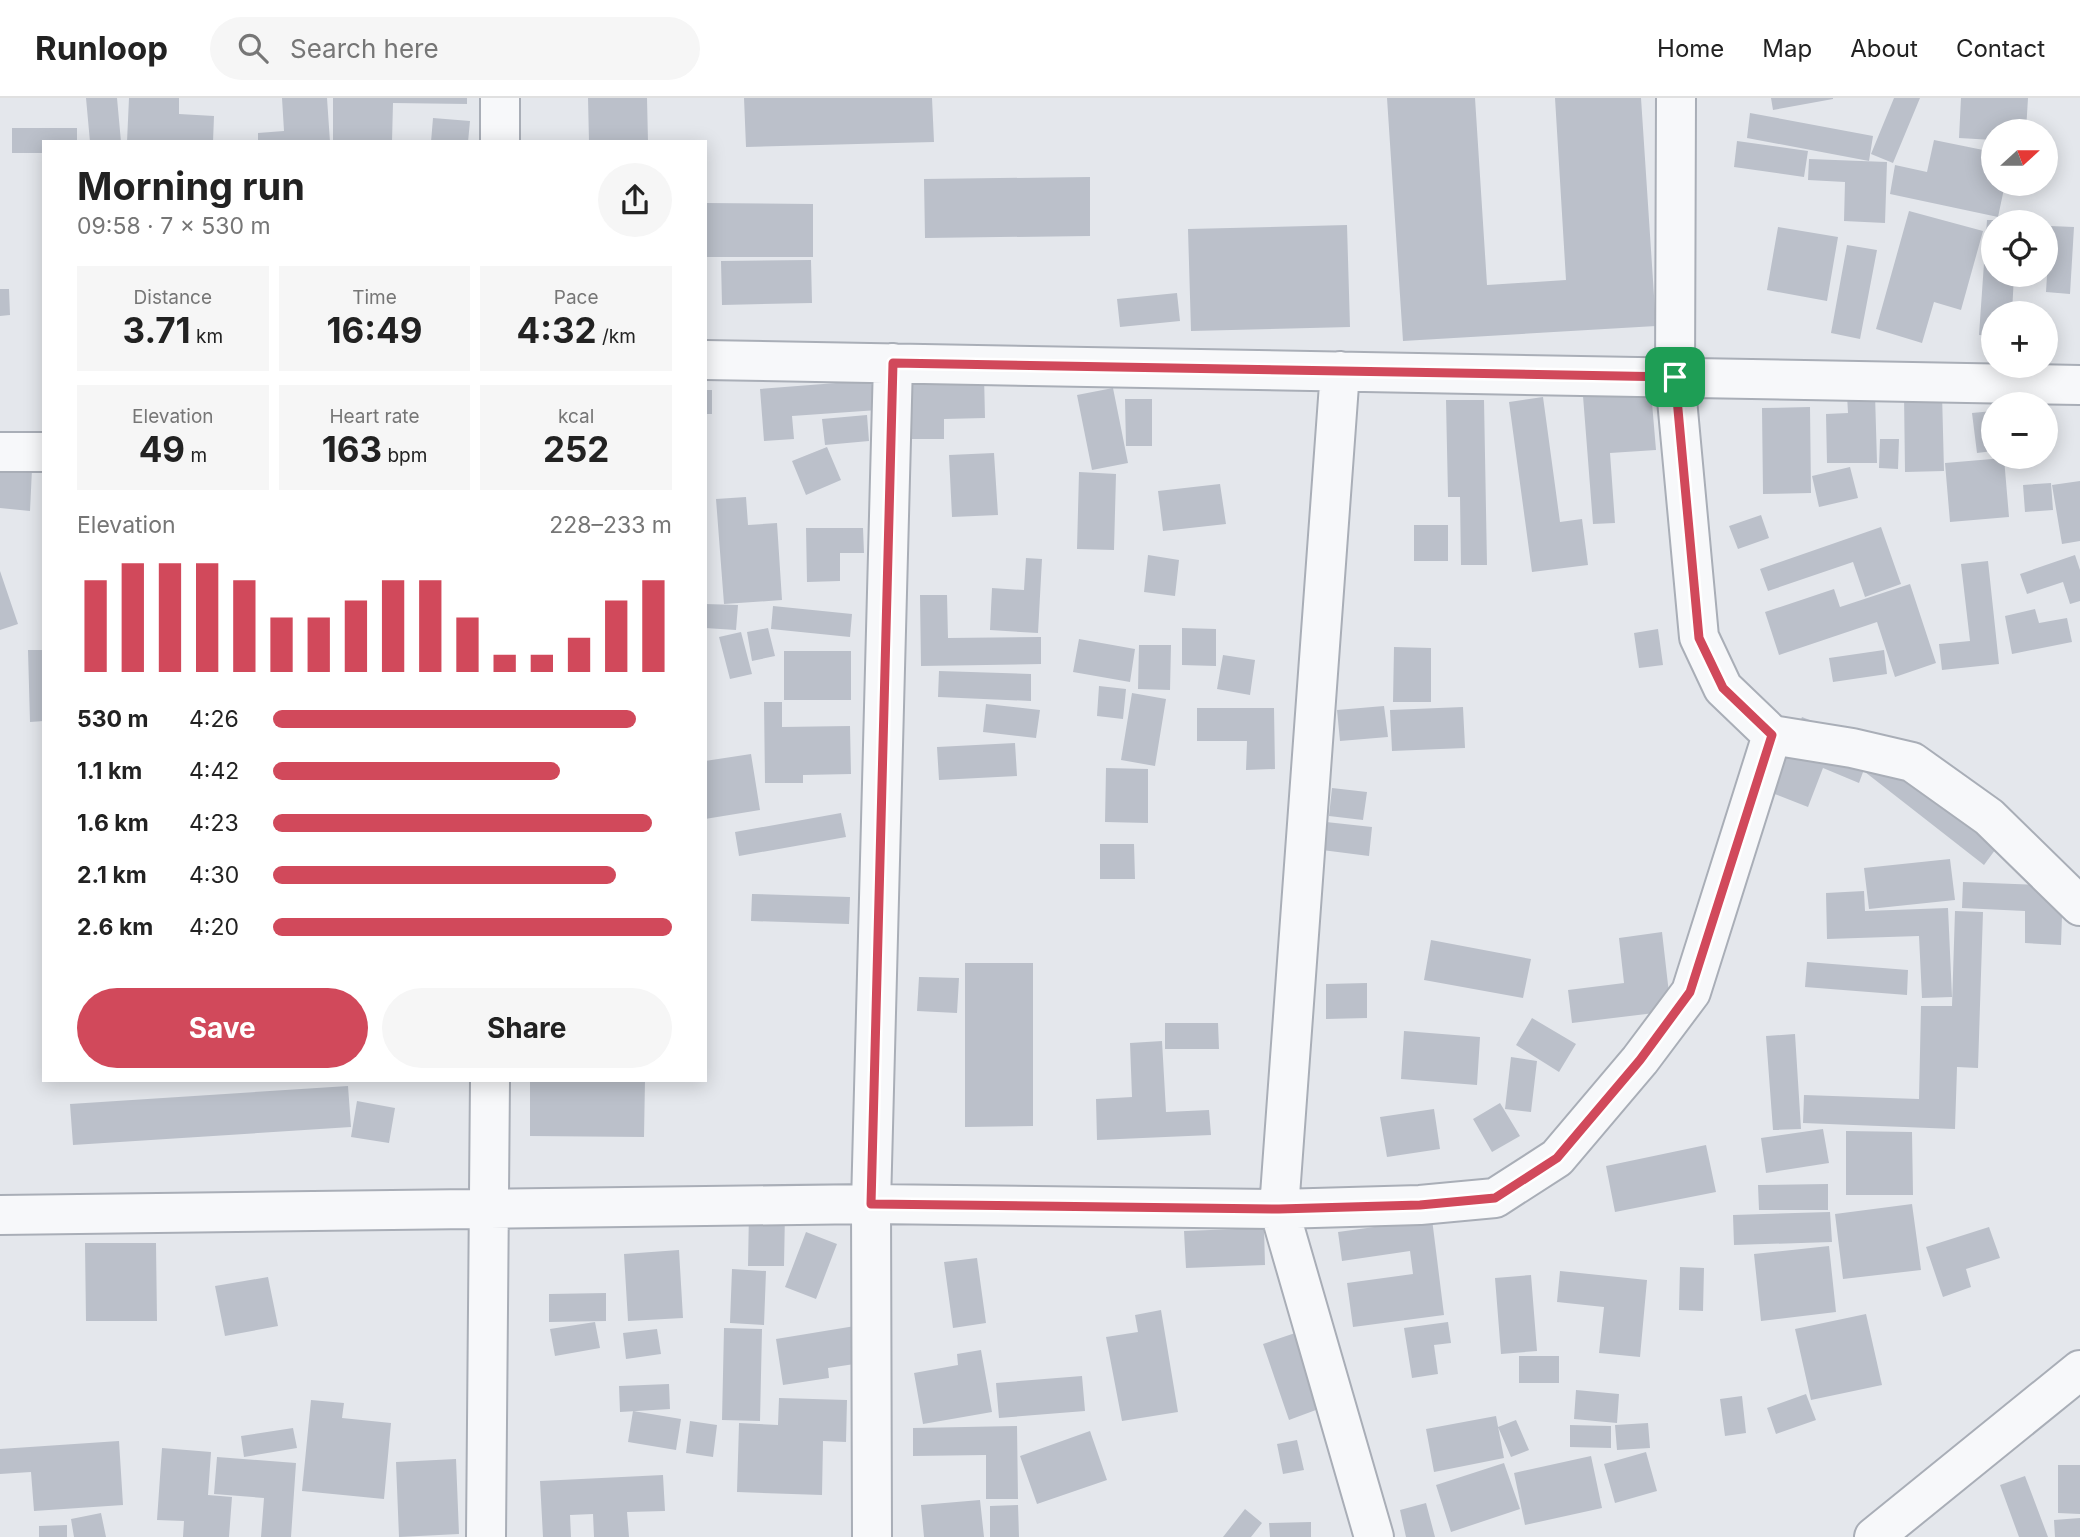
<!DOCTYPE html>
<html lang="en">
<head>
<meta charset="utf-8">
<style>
	body { margin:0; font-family:Inter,sans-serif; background:#f6f6f6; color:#222; height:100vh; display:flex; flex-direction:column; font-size:26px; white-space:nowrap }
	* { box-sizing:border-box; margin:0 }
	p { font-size:23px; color:#767676 }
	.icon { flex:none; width:38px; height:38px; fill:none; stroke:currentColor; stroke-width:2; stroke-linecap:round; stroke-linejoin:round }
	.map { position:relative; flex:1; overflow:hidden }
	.side { position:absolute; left:42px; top:42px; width:665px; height:942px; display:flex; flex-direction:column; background:#fff; border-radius:0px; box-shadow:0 4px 18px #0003 }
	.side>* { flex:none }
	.needle { width:46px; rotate:69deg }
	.controls { position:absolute; left:1981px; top:21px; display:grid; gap:14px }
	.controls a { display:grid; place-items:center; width:77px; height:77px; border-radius:50%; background:#fff; box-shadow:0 4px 18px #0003; font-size:35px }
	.pin { position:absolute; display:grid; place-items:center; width:60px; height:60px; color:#fff; margin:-30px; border-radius:14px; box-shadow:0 4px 10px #0006 }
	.round { display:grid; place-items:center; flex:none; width:74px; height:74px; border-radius:37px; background:#f6f6f6 }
	.head { display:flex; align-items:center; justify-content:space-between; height:119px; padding:0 35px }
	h1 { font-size:38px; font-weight:700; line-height:52px }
	.metrics { display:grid; grid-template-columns:repeat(3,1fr); gap:10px; height:119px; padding:7px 35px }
	.metrics div { display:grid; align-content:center; border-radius:0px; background:#f6f6f6; text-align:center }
	.metrics b { font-size:35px; font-weight:700 }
	.metrics small { font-size:19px; font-weight:400 }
	.metrics p { font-size:19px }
	.chart { height:196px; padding:14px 35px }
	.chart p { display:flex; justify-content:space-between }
	.chart svg { width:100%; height:126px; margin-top:7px; stroke:#d1495b; stroke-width:6 }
	.action { display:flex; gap:14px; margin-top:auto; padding:14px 35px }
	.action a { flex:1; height:80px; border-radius:42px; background:#d1495b; color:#fff; font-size:28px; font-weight:700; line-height:80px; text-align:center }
	.action a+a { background:#f6f6f6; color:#222 }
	ul { padding:0 35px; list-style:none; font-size:23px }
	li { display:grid; grid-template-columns:112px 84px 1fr; align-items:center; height:52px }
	li i { height:18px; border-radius:9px; background:#d1495b }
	header { display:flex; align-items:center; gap:42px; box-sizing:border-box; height:98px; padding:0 35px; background:#fff; border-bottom:2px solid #e0e0e0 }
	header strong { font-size:33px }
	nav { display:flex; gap:38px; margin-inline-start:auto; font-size:24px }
	.search { width:490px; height:63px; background:#f6f6f6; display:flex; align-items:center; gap:18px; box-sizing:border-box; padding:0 24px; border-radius:38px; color:#767676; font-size:26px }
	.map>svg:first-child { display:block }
	.building { fill:#bbc0ca }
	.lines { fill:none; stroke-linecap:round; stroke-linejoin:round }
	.minor-casing { stroke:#a9aeb7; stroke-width:42 }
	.tertiary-casing { stroke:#a9aeb7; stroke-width:42 }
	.minor { stroke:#f7f8fa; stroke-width:38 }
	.tertiary { stroke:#f7f8fa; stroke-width:38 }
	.route-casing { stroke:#fff; stroke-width:14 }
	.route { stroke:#d1495b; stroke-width:9 }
</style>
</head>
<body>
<header>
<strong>Runloop</strong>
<div class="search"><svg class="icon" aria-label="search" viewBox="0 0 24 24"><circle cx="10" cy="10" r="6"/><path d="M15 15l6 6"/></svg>Search here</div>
<nav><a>Home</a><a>Map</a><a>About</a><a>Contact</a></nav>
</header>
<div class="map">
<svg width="2080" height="1439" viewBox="0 0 2080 1439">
	<rect width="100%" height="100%" fill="#e4e7ec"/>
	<!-- building -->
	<path class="building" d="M 86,0 L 117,0 L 121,44 L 90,44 Z
		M 129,0 L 179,0 L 179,16 L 214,18 L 213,44 L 127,44 Z
		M 282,0 L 327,0 L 330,44 L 258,44 L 258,35 L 284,33 Z
		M 333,0 L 467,0 L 467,6 L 393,5 L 392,44 L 333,44 Z
		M 588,0 L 647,0 L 648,44 L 589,44 Z
		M 744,0 L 932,0 L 934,44 L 746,49 Z
		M 1387,0 L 1475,0 L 1487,187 L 1566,182 L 1555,0 L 1641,0 L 1656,228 L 1403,243 Z
		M 1771,0 L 1833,0 L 1833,1 L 1773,12 Z
		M 1894,0 L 1920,0 L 1893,65 L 1871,56 Z
		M 1961,0 L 2028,0 L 2026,33 L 1993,33 L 1993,42 L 1959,40 Z
		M 1750,15 L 1873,38 L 1869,63 L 1747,40 Z
		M 433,20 L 470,23 L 468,44 L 431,44 Z
		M 12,30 L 77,30 L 77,44 L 44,44 L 44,55 L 12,55 Z
		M 1934,42 L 1993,54 L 1993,86 L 2005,86 L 1998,119 L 1890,96 L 1895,67 L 1927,74 Z
		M 1737,43 L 1808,53 L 1804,79 L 1734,69 Z
		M 1809,61 L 1887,64 L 1885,125 L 1844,123 L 1845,84 L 1808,82 Z
		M 1090,79 L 1090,138 L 925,140 L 924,81 Z
		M 705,105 L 813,106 L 813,159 L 705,159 Z
		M 1909,113 L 1983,133 L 1961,212 L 1934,204 L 1922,245 L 1876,231 Z
		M 1987,122 L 1993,122 L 1993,177 L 2014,177 L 2012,215 L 1993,215 L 1993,238 L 1979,237 Z
		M 1347,127 L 1350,229 L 1191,233 L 1188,131 Z
		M 2050,128 L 2074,129 L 2070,196 L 2046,194 Z
		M 1778,129 L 1838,139 L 1827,203 L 1767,192 Z
		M 1847,147 L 1877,152 L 1860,241 L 1831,235 Z
		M 811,162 L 812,205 L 722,207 L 721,163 Z
		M 0,191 L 9,191 L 10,217 L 0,218 Z
		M 1177,195 L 1180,223 L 1120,229 L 1117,201 Z
		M 984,277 L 985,320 L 944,321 L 944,341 L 908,341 L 906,278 Z
		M 875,282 L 878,312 L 792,318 L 794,341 L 764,343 L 760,291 Z
		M 1113,290 L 1128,365 L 1092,372 L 1077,297 Z
		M 705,292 L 712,292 L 712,316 L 705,316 Z
		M 1651,293 L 1656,352 L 1610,355 L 1615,425 L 1593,426 L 1583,298 Z
		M 1942,295 L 1944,373 L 1905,374 L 1904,296 Z
		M 1875,296 L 1877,365 L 1827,365 L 1826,316 L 1848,315 L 1847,297 Z
		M 1543,299 L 1560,424 L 1582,421 L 1588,467 L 1532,474 L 1509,304 Z
		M 1125,301 L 1152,301 L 1152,348 L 1126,348 Z
		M 1446,302 L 1484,302 L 1487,467 L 1461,467 L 1460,399 L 1448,399 Z
		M 1810,309 L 1811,395 L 1763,396 L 1762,310 Z
		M 1993,313 L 1993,353 L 1977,355 L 1972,315 Z
		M 867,317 L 869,343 L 825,347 L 822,321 Z
		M 1880,341 L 1899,341 L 1898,371 L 1879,370 Z
		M 827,349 L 841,382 L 806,397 L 792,363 Z
		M 994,355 L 998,417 L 952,419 L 949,357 Z
		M 2004,360 L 2009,419 L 1950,424 L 1945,365 Z
		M 0,368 L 32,371 L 30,413 L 0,410 Z
		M 1850,369 L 1858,400 L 1819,409 L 1812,378 Z
		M 1079,374 L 1116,376 L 1114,452 L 1077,451 Z
		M 2080,383 L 2080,443 L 2062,446 L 2052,387 Z
		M 2051,385 L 2053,412 L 2025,414 L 2023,387 Z
		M 1220,386 L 1226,426 L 1163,433 L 1158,393 Z
		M 746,399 L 748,427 L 777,425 L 782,502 L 724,506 L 716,401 Z
		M 1761,417 L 1769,440 L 1738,451 L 1729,428 Z
		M 1414,427 L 1448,427 L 1448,463 L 1414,463 Z
		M 1881,429 L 1901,486 L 1865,499 L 1853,464 L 1768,493 L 1760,471 Z
		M 806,430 L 863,430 L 864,455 L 840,455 L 840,483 L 807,484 Z
		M 1148,457 L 1179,462 L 1175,498 L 1144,494 Z
		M 2075,457 L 2080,472 L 2080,503 L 2070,506 L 2063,484 L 2027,496 L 2020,476 Z
		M 1026,460 L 1042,461 L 1038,535 L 990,532 L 992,490 L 1024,492 Z
		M 1988,463 L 1999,566 L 1942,572 L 1939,546 L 1970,543 L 1961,466 Z
		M 0,473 L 18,526 L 0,532 Z
		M 1910,486 L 1936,565 L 1895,579 L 1877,524 L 1779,557 L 1765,514 L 1834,491 L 1840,509 Z
		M 920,497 L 947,497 L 948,540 L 1041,539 L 1041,566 L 921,568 Z
		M 705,506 L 738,507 L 736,532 L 705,530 Z
		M 773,508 L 852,516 L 850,539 L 771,531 Z
		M 2035,511 L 2039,525 L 2067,520 L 2072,544 L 2012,556 L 2005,518 Z
		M 768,530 L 775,558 L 752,563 L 747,534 Z
		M 1182,530 L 1216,531 L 1216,568 L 1182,567 Z
		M 1658,531 L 1663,567 L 1639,570 L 1634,535 Z
		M 741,534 L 752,576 L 730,581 L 719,539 Z
		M 1079,541 L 1135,551 L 1130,584 L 1073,574 Z
		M 1139,547 L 1171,547 L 1170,592 L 1138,591 Z
		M 1394,549 L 1431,550 L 1431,604 L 1393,604 Z
		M 28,552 L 44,552 L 44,623 L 30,624 Z
		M 1884,552 L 1887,576 L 1833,584 L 1829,560 Z
		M 784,553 L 851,553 L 851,602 L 784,602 Z
		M 1223,557 L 1255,562 L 1250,597 L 1217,591 Z
		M 939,573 L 1031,576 L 1031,603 L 938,599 Z
		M 1099,588 L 1126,591 L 1123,621 L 1097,618 Z
		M 1132,595 L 1166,601 L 1155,668 L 1121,662 Z
		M 764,604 L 782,604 L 782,629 L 850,628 L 851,676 L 803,677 L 803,685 L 765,685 Z
		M 986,606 L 1040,612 L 1036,640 L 983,634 Z
		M 1384,608 L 1388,639 L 1340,643 L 1337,612 Z
		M 1463,609 L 1465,650 L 1392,653 L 1390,612 Z
		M 1197,610 L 1274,610 L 1275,671 L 1246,672 L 1247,643 L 1197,643 Z
		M 1802,619 L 1873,647 L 1859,685 L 1823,670 L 1808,709 L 1772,695 Z
		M 1015,645 L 1017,678 L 939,682 L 937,649 Z
		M 751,656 L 760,712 L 705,721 L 705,663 Z
		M 1878,657 L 1998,748 L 1984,767 L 1865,674 Z
		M 1106,670 L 1148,671 L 1148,725 L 1105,724 Z
		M 1332,690 L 1367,694 L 1363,722 L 1329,718 Z
		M 841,715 L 846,739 L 739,758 L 735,734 Z
		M 1326,724 L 1372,729 L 1369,758 L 1322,752 Z
		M 1100,746 L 1134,746 L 1135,781 L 1100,781 Z
		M 1950,761 L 1955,802 L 1869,811 L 1864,770 Z
		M 1963,784 L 2063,788 L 2061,847 L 2025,845 L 2025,813 L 1962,810 Z
		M 1864,793 L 1865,813 L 1948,810 L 1952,899 L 1922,900 L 1919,838 L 1827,841 L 1826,795 Z
		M 752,796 L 850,799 L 849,826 L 751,823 Z
		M 1955,813 L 1983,814 L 1978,970 L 1957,969 L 1955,1031 L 1803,1025 L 1804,997 L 1919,1001 L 1921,908 L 1952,908 Z
		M 1662,834 L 1671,913 L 1572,925 L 1568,892 L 1624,885 L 1619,840 Z
		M 1431,842 L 1531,861 L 1523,900 L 1424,882 Z
		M 1807,864 L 1908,872 L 1907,897 L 1805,889 Z
		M 965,865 L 1033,865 L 1033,1028 L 965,1029 Z
		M 919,879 L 959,880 L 957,915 L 917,913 Z
		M 1367,885 L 1367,920 L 1326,921 L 1326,886 Z
		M 1532,920 L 1576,946 L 1559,974 L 1516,947 Z
		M 1165,925 L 1218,925 L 1219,951 L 1165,951 Z
		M 1404,933 L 1480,939 L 1477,987 L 1401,981 Z
		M 1795,936 L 1801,1031 L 1773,1032 L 1766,938 Z
		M 1162,943 L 1166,1014 L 1209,1012 L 1211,1037 L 1097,1042 L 1096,1001 L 1132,999 L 1130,945 Z
		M 1511,959 L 1537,963 L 1531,1014 L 1505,1011 Z
		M 530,982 L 645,982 L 644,1039 L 530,1038 Z
		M 348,988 L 351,1029 L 73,1047 L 70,1006 Z
		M 357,1003 L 395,1010 L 389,1045 L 351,1039 Z
		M 1500,1005 L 1520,1038 L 1492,1054 L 1473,1021 Z
		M 1434,1011 L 1440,1051 L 1387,1059 L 1380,1019 Z
		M 1823,1031 L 1829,1065 L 1766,1075 L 1761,1040 Z
		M 1846,1033 L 1912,1034 L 1913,1097 L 1846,1097 Z
		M 1706,1047 L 1716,1094 L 1615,1114 L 1606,1068 Z
		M 1828,1086 L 1828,1112 L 1759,1112 L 1758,1087 Z
		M 1912,1106 L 1921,1172 L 1843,1181 L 1835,1116 Z
		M 749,1113 L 785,1114 L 784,1168 L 748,1168 Z
		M 1830,1114 L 1832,1144 L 1734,1147 L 1733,1117 Z
		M 1432,1121 L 1444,1217 L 1353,1229 L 1347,1185 L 1413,1176 L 1410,1153 L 1342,1163 L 1338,1134 Z
		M 1989,1129 L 2000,1160 L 1966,1171 L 1971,1189 L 1943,1199 L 1926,1149 Z
		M 1264,1130 L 1265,1167 L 1186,1170 L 1184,1133 Z
		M 806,1134 L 837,1146 L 816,1201 L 785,1189 Z
		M 85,1145 L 156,1145 L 157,1223 L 86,1223 Z
		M 1829,1148 L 1836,1214 L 1761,1223 L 1754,1156 Z
		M 679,1152 L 683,1220 L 628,1223 L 624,1156 Z
		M 977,1160 L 986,1225 L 953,1230 L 944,1164 Z
		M 1680,1169 L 1704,1170 L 1703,1213 L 1679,1212 Z
		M 732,1171 L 766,1173 L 764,1227 L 730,1225 Z
		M 1560,1173 L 1647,1182 L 1640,1259 L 1599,1255 L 1604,1209 L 1557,1204 Z
		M 1531,1177 L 1537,1253 L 1501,1256 L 1495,1180 Z
		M 268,1179 L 278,1228 L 225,1238 L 215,1188 Z
		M 606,1195 L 606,1223 L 549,1224 L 549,1196 Z
		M 1161,1212 L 1178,1314 L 1122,1323 L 1106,1239 L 1138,1234 L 1135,1217 Z
		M 1866,1216 L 1882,1287 L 1811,1302 L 1795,1231 Z
		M 595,1224 L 600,1250 L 555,1258 L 550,1231 Z
		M 1448,1224 L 1451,1245 L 1434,1247 L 1438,1276 L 1412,1280 L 1404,1230 Z
		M 855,1228 L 861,1265 L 828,1270 L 829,1280 L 783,1287 L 776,1241 Z
		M 724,1230 L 762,1231 L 760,1323 L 722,1322 Z
		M 657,1231 L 661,1256 L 626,1261 L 623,1235 Z
		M 1307,1231 L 1332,1306 L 1289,1322 L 1263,1246 Z
		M 981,1252 L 992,1314 L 923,1326 L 914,1275 L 958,1267 L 957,1256 Z
		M 1519,1258 L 1559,1258 L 1559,1285 L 1519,1285 Z
		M 1082,1278 L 1085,1313 L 999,1320 L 996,1285 Z
		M 669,1286 L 670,1311 L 620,1314 L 619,1288 Z
		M 1576,1292 L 1619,1296 L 1617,1325 L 1574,1321 Z
		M 1806,1296 L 1816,1322 L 1776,1336 L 1767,1310 Z
		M 1742,1298 L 1746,1335 L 1725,1338 L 1720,1301 Z
		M 779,1300 L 847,1302 L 846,1344 L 823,1343 L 822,1397 L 737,1394 L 739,1325 L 778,1327 Z
		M 311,1302 L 344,1305 L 342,1320 L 391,1325 L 384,1401 L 302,1393 Z
		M 633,1313 L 681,1321 L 676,1352 L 628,1344 Z
		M 1496,1318 L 1504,1360 L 1434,1374 L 1426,1331 Z
		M 1516,1322 L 1529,1352 L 1511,1359 L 1498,1329 Z
		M 690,1323 L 717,1327 L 713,1359 L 686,1355 Z
		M 1648,1325 L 1650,1350 L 1617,1352 L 1615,1327 Z
		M 1570,1327 L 1611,1328 L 1611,1350 L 1570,1349 Z
		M 1017,1328 L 1018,1401 L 986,1401 L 986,1357 L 913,1358 L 913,1330 Z
		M 293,1330 L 297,1350 L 244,1359 L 241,1338 Z
		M 1090,1333 L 1107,1382 L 1037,1406 L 1020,1358 Z
		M 1297,1342 L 1304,1372 L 1283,1376 L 1277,1346 Z
		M 119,1343 L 123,1407 L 34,1413 L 31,1374 L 0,1376 L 0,1351 Z
		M 162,1350 L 211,1354 L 208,1397 L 232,1399 L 229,1439 L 183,1439 L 184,1423 L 157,1422 Z
		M 1646,1354 L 1657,1393 L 1615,1405 L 1604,1366 Z
		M 1591,1358 L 1602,1410 L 1525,1427 L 1514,1375 Z
		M 217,1359 L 296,1365 L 291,1439 L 261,1439 L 264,1400 L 214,1396 Z
		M 456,1361 L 459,1436 L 399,1439 L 396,1364 Z
		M 1504,1365 L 1520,1411 L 1451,1434 L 1436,1387 Z
		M 2058,1367 L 2080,1367 L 2080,1416 L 2058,1415 Z
		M 663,1377 L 665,1413 L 627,1414 L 629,1439 L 594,1439 L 593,1416 L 570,1417 L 571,1439 L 543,1439 L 540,1383 Z
		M 2025,1378 L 2048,1439 L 2019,1439 L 2000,1387 Z
		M 980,1402 L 984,1439 L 924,1439 L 921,1407 Z
		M 1426,1405 L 1435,1439 L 1406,1439 L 1400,1412 Z
		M 1018,1407 L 1019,1439 L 990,1439 L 990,1408 Z
		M 1245,1411 L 1262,1425 L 1251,1439 L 1223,1439 Z
		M 101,1415 L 106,1439 L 74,1439 L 71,1421 Z
		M 2080,1420 L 2080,1439 L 2055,1439 L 2054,1422 Z
		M 1311,1424 L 1311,1439 L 1270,1439 L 1269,1425 Z
		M 67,1427 L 67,1439 L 39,1439 L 39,1428 Z"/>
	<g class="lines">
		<!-- minor casing -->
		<g class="minor-casing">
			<path id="minor" d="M 1676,0 L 1675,280 L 1699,539 L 1723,590 L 1772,637 L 1852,650 L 1912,664 L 1989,719 L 2080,808
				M 500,44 L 500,0
				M 705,262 L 2080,287
				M 1340,273 L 1279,1111 L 1374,1439
				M 0,354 L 44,354
				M 0,1117 L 871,1106 L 1279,1111 L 1420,1107 L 1495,1100 L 1557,1060 L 1640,962 L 1691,894 L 1772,637
				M 486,1439 L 490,982
				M 872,1439 L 871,1106 L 893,265"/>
		</g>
		<!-- tertiary casing -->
		<g class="tertiary-casing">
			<path id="tertiary" d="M 1874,1439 L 2080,1272"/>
		</g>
		<!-- minor -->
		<use href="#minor" class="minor"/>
		<!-- tertiary -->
		<use href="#tertiary" class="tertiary"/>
	</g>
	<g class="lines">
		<!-- route casing -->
		<g class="route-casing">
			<path id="route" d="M 893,265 L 1675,279 L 1699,540 L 1723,590 L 1772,637 L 1690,894 L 1640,962 L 1557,1060 L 1495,1100 L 1420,1107 L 1279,1111 L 871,1106 Z"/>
		</g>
		<!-- route -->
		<use href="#route" class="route"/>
	</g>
</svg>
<div class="controls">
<a><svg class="needle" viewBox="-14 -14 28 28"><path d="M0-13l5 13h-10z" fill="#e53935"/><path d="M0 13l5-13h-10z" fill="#767676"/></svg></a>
<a><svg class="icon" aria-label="locate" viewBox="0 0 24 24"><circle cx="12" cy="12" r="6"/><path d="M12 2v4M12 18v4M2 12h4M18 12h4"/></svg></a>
<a>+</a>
<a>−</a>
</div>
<div class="pin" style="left:1675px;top:279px;background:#1e9e55"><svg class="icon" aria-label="arrive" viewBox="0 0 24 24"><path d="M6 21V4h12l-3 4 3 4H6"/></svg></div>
<section class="side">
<div class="head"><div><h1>Morning run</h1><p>09:58 · 7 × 530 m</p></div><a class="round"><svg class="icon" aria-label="share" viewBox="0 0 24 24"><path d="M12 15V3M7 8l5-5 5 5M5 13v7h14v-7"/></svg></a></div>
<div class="metrics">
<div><p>Distance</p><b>3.71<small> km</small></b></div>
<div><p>Time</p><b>16:49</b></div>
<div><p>Pace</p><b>4:32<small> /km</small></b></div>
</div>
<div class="metrics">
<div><p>Elevation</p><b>49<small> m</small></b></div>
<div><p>Heart rate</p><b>163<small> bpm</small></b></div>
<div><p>kcal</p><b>252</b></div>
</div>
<div class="chart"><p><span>Elevation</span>228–233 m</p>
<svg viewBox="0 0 160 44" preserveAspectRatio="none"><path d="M5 44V12M15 44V6M25 44V6M35 44V6M45 44V12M55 44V25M65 44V25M75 44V19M85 44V12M95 44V12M105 44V25M115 44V38M125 44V38M135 44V32M145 44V19M155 44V12"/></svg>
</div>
<ul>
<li><b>530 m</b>4:26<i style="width:91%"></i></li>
<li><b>1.1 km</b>4:42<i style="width:72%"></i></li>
<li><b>1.6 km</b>4:23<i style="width:95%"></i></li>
<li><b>2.1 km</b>4:30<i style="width:86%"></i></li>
<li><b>2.6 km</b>4:20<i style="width:100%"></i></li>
</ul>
<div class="action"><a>Save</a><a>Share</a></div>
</section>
</div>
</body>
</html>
